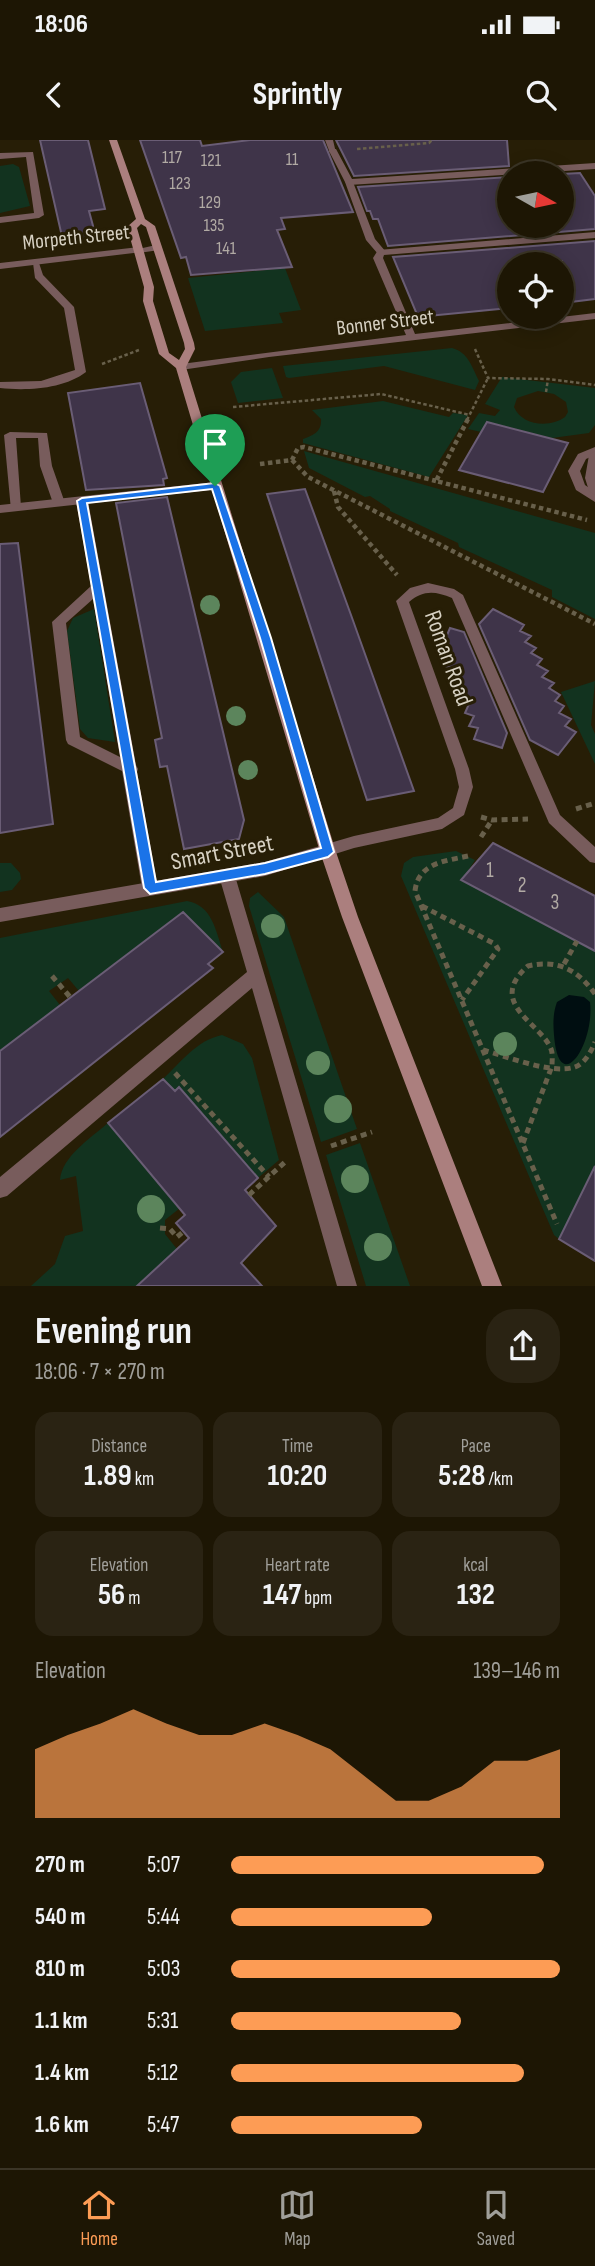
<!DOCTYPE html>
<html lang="en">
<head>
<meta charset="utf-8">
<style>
	body { margin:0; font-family:"Sofia Sans Condensed",sans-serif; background:#2a2313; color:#f1f3f6; height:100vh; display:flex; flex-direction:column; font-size:26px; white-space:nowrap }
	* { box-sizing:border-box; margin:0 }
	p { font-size:23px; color:#a09f9a }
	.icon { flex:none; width:38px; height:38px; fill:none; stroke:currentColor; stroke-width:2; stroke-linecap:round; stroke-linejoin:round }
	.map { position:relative; height:1146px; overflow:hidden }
	.details { display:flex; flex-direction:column; background:#1d1604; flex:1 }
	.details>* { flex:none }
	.needle { width:46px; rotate:99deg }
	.buttons { position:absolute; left:497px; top:21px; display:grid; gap:14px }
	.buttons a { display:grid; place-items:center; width:77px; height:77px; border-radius:50%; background:#1d1604; box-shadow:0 4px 18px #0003,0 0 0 2px #3b3526; font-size:35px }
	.pin { position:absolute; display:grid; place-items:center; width:60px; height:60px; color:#fff; margin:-72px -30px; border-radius:50% 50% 50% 0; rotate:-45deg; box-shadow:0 0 7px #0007 }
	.pin .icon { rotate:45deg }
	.round { display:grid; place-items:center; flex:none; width:74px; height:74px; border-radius:28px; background:#2a2313 }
	.head { display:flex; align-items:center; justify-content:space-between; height:119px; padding:0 35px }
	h1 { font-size:38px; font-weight:700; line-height:52px }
	.metrics { display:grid; grid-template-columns:repeat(3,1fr); gap:10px; height:119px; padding:7px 35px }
	.metrics div { display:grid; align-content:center; border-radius:18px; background:#2a2313; text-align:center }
	.metrics b { font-size:30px; font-weight:700 }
	.metrics small { font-size:19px; font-weight:400 }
	.metrics p { font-size:19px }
	.chart { height:196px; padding:14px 35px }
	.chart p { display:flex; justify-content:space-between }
	.chart svg { width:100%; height:126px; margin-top:7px; fill:#fd9c55; opacity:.7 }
	ul { padding:0 35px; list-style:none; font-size:23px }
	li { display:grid; grid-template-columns:112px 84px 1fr; align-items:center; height:52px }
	li i { height:18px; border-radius:9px; background:#fd9c55 }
	.status { display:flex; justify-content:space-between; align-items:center; height:49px; padding:0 35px; background:#1d1604; direction:ltr }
	.status svg { height:19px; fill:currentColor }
	header { display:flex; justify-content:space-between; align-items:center; height:91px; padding:0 35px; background:#1d1604; font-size:32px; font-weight:700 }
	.dock { display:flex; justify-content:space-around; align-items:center; height:98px; border-top:2px solid #3b3526; background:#1d1604; font-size:19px; color:#a09f9a }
	.dock a { display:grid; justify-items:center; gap:4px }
	.dock .selected { color:#fd9c55 }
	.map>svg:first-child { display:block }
	.green { fill:#12331f; fill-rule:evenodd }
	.water { fill:#000e11 }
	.building { fill:#3f3449; stroke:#6a5d75; stroke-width:2 }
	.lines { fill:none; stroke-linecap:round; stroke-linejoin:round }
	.path-far2 { stroke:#68604b; stroke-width:2.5; stroke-dasharray:3.5 2.5; stroke-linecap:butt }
	.path-far1 { stroke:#68604b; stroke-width:4.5; stroke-dasharray:4.5 3.5; stroke-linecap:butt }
	.path { stroke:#68604b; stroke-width:5; stroke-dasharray:6 4.5; stroke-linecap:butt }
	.service { fill:#785c5c; fill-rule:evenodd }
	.pedestrian { fill:#785c5c; fill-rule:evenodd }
	.minor { fill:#785c5c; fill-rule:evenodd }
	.secondary { fill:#ab7f7e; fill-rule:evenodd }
	.tree { fill:#5c855c }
	.route { fill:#1a73e8; stroke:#fff; stroke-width:2; fill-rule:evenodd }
	.labels { text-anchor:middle; stroke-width:6; stroke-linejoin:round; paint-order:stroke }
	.far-number-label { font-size:18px; fill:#b1aaa4 }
	.far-street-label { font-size:21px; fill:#d7d1c3; stroke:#271e06 }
	.number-label { font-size:21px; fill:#b1aaa4 }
	.street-label { font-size:24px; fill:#d7d1c3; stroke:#271e06 }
</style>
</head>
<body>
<div class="status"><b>18:06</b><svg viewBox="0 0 49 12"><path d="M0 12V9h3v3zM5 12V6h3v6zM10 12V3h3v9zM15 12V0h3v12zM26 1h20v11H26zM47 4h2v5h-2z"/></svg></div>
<header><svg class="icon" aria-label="back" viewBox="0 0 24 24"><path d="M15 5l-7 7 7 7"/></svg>Sprintly<svg class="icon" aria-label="search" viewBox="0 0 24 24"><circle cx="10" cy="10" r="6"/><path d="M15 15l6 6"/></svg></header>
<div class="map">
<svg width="595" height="1146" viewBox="0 0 595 1146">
	<rect width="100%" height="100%" fill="#271e06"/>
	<!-- green -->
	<path class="green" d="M 13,24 L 19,27 L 30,66 L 0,73 L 0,26 Z
		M 285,128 L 301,170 L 279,173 L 283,183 L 205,191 L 188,138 Z
		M 452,208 C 468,212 472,227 479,241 L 475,250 L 384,226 L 289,238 L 286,237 L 283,226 Z
		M 272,228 L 283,258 L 238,263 L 231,242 L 241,232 Z
		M 502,237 L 595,248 L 595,285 L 589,293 L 552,298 L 488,282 L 481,292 L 468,289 L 479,273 L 495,276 L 500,270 L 485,264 ZM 538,251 L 554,254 L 566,262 L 568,272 L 565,277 C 550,288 522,286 514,267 L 517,258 Z
		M 383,261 L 449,277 L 453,273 L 468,275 L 429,337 L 303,303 L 303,299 C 313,295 322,292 321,279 L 312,270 Z
		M 304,311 L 595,393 L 595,479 L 552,457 L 552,450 L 459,407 L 458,403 L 390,371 L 390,369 L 370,356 L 365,357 L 309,328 Z
		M 94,469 L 115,602 L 88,598 L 80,589 L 67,491 L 73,478 Z
		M 595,541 L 591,585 L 595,594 L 595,624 L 561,552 Z
		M 456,711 L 475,720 L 462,740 L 595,811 L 595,1027 L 559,1099 L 554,1095 L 401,736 L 404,723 L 413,717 Z
		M 0,723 L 11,723 L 20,733 L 21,739 L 12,750 L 0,752 Z
		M 258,752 L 284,777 L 357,989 L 321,1002 L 249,766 L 250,758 Z
		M 187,761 C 212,765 216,791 223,812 L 182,772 L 79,851 L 68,838 L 49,851 L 60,865 L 0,911 L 0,798 Z
		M 222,895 L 243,904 L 252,918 L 279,1020 L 258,1038 L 180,948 L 175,951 L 163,939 C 181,922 197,900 222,895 Z
		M 108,983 L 180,1068 L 165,1080 L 165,1094 L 177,1109 L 137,1146 L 31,1146 L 55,1124 L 65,1096 L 83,1091 L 76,1036 L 60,1040 C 62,1016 91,998 108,983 Z
		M 360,1003 L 410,1146 L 366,1146 L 326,1015 Z"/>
	<!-- water -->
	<path class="water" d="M 569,855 L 584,857 L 590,862 C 595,904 559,959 554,895 C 553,883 553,873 557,862 Z"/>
	<!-- building -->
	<path class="building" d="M 40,0 L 88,0 L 105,69 L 89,71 L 96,97 L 63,101 Z
		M 140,0 L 200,0 L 202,6 L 250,0 L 323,0 L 353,72 L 281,78 L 285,89 L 277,90 L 292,127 L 191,135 L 186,117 L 181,118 Z
		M 336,0 L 507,0 L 509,26 L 354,36 Z
		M 580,33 L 595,56 L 595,89 L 388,106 L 378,79 L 373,79 L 370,71 L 367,71 L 358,47 L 509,37 L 509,86 L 562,86 L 562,34 Z
		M 595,101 L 595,159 L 562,163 L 562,121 L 509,124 L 509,168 L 418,177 L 393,117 Z
		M 140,243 L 167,338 L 163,339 L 164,345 L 86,350 L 68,253 Z
		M 487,282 L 568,303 L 543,352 L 459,330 Z
		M 305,349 L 351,475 L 414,651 L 367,660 L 267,354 Z
		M 167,357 L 244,680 L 239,699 L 184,709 L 167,626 L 160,627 L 155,600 L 162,598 L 116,363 Z
		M 18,403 L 53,684 L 0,693 L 0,404 Z
		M 493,469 L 524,485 L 520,491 L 531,496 L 525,502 L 536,508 L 531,513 L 542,519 L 537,525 L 548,531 L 542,537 L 554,543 L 549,548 L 560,555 L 555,561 L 564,566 L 559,573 L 571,579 L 565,586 L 576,592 L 558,615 L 530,600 L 479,484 Z
		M 450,488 L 464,492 L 507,593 L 502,608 L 474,599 L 478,588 L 469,586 L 474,576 L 465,573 L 469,564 L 459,561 L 464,552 L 454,549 L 458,540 L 450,537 L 453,528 L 445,526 L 448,517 L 439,514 Z
		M 493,703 L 595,756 L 595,811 L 461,740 Z
		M 183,772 L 223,812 L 208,824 L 213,828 L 0,997 L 0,911 Z
		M 163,939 L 175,951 L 179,947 L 258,1038 L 245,1050 L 276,1086 L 241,1123 L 262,1146 L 137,1146 L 189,1098 L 176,1083 L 185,1075 L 108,983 Z
		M 595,1026 L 595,1121 L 559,1099 Z"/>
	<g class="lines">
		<!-- path-far2 -->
		<path class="path-far2" d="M 357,9 L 429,3 L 432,0
			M 475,209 L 488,238 L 548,239 L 595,245
			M 102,224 L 139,210
			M 546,252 L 548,239
			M 233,267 L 381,254 L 470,275
			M 467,280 L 488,238"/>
		<!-- path-far1 -->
		<path class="path-far1" d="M 468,279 L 436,341 L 587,380
			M 292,320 L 308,337 L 595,484
			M 260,324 L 292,320 L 298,308 L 304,307 L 436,341
			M 334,351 L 338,367 L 397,435"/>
		<!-- path -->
		<path class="path" d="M 576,669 L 595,663
			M 481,677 L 492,680 L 528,679
			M 481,697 L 492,680
			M 468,716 C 445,721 418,723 415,751 L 557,1084
			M 422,766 L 495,804 L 498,809 L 462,860
			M 564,824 L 577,801
			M 52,836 L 70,857
			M 483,910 C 506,916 552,935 575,927 C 585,923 591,912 595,902
			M 175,933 L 269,1037
			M 523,1003 L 552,926 C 552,921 553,914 551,909 C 542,884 485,863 528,826 C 558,819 578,830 595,854
			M 331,1006 L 372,992
			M 249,1055 L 285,1022
			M 160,1088 L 170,1089 L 177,1097 L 183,1092"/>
		<!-- service -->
		<path class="service" d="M 349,39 L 353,42 L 375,99 L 386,112 L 384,114 L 378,114 L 366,100 L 345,42 Z
			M 156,105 L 161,108 L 159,110 L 139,113 L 134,110 Z
			M 10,292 L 47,293 L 52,326 L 65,363 L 63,366 L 55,366 L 53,363 L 40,326 L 38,298 L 16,298 L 21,367 L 19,370 L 11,370 L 4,295 Z
			M 595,307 L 595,315 L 586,319 L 580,331 L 585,345 L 595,352 L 595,362 L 576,350 L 568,331 L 578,314 Z
			M 82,357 L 88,361 L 136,625 L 138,629 L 137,632 L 158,748 L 156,753 L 150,755 L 144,753 L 142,748 L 122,631 L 68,604 L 66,600 L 52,482 L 91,446 L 76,361 ZM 93,459 L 120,617 L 80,597 L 66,483 Z
			M 227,729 L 233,731 L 235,736 L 357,1146 L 337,1146 L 252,848 L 7,1056 L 0,1058 L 0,1037 L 247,832 L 219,736 L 221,731 Z"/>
		<!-- pedestrian -->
		<path class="pedestrian" d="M 325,0 L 333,0 L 336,13 L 330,13 Z
			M 33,123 L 39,123 L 43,135 L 74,167 L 86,232 C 64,249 27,251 0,248 L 0,242 L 41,241 L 75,230 L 64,168 L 35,138 Z"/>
		<!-- minor -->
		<path class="minor" d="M 330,9 L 336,9 L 352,39 L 595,23 L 595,29 L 349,45 L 345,42 L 329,11 Z
			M 33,12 L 44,75 L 39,78 L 0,83 L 0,77 L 34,73 L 26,17 L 0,19 L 0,13 Z
			M 595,92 L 595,98 L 384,115 L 383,118 L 415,194 L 595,173 L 595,179 L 269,217 L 181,230 L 176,227 L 181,224 L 406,195 L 373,118 L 378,110 Z
			M 139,107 L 142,108 L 142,112 L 0,129 L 0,123 Z
			M 595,311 L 595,355 L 589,351 L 585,338 L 589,315 Z
			M 215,342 L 221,346 L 219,349 L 0,373 L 0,365 Z
			M 428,443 L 454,449 L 463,455 L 560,675 L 595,707 L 595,723 L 590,722 L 549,683 L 452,458 C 435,451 423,450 409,462 L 469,629 L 473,647 L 464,675 L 442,689 L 354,708 L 265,736 L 0,782 L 0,768 L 265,722 L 354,696 L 438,678 L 453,668 L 459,647 L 455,629 L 396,461 L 410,448 Z"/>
		<!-- secondary -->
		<path class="secondary" d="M 109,0 L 117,0 L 145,79 L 155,86 L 194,203 L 195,209 L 186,227 L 336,712 L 358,777 L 502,1146 L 482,1146 L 342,777 L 320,712 L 176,228 L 159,214 L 143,161 L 144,147 L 127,87 L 136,79 ZM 141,84 L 146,87 L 184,203 L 185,209 L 179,220 L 169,213 L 153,161 L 154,147 L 137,88 Z"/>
	</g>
	<!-- trees -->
	<g class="tree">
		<circle cx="210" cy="465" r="10"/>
		<circle cx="236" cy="576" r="10"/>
		<circle cx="248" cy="630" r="10"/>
		<circle cx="273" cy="786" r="12"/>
		<circle cx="505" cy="904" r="12"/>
		<circle cx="318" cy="923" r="12"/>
		<circle cx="338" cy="969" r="14"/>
		<circle cx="355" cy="1039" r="14"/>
		<circle cx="151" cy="1069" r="14"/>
		<circle cx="378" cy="1107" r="14"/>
	</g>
	<!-- route -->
	<path class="route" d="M 215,343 L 220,346 L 271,498 L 334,712 L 328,717 L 265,734 L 150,754 L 144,748 L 77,361 L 82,358 ZM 212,349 L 260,498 L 321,708 L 265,723 L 156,742 L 87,363 Z"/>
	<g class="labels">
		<!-- far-number labels -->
		<g class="far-number-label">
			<text x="172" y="23">117</text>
			<text x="292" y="25">11</text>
			<text x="211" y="26">121</text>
			<text x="180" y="49">123</text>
			<text x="210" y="68">129</text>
			<text x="214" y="91">135</text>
			<text x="226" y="114">141</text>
		</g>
		<!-- far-street labels -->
		<g class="far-street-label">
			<text transform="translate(76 97) rotate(-6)" y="7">Morpeth Street</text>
			<text transform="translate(385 182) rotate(-7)" y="7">Bonner Street</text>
		</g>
		<!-- number labels -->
		<g class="number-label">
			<text x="490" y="737">1</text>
			<text x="522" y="752">2</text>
			<text x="555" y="769">3</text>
		</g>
		<!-- street labels -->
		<g class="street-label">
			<text transform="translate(449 518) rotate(70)" y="8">Roman Road</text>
			<text transform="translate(222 712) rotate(-11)" y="8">Smart Street</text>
		</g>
	</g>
</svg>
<div class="buttons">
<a><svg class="needle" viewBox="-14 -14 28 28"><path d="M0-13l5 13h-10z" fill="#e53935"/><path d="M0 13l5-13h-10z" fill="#a09f9a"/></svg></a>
<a><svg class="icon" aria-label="locate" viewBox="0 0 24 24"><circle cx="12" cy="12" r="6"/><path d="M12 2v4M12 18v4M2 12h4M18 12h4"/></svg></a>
</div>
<div class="pin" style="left:215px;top:346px;background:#1e9e55"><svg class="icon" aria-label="arrive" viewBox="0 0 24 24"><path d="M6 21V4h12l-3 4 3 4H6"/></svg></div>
</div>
<section class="details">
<div class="head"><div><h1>Evening run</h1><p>18:06 · 7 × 270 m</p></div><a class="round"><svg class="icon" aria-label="share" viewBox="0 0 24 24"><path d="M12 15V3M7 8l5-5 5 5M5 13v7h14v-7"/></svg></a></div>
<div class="metrics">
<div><p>Distance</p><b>1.89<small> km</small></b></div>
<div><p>Time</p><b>10:20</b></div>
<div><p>Pace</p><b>5:28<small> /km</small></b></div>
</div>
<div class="metrics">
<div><p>Elevation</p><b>56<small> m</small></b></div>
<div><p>Heart rate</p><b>147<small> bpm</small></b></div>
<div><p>kcal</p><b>132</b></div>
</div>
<div class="chart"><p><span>Elevation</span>139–146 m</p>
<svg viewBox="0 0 160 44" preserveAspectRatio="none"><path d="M0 44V20L10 15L20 11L30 6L40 11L50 15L60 15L70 11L80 15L90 20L100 29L110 38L120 38L130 33L140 24L150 24L160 20V44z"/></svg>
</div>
<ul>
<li><b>270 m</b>5:07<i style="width:95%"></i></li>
<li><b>540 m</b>5:44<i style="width:61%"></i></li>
<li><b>810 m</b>5:03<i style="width:100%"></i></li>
<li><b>1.1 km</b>5:31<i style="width:70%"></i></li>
<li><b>1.4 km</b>5:12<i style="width:89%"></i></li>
<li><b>1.6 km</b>5:47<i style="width:58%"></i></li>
</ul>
</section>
<nav class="dock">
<a class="selected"><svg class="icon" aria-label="home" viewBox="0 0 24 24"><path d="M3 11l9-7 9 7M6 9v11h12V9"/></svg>Home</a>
<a><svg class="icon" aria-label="map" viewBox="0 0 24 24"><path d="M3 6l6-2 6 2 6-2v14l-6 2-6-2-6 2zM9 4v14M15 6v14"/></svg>Map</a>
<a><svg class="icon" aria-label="saved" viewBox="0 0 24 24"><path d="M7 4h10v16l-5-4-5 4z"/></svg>Saved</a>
</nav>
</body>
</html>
